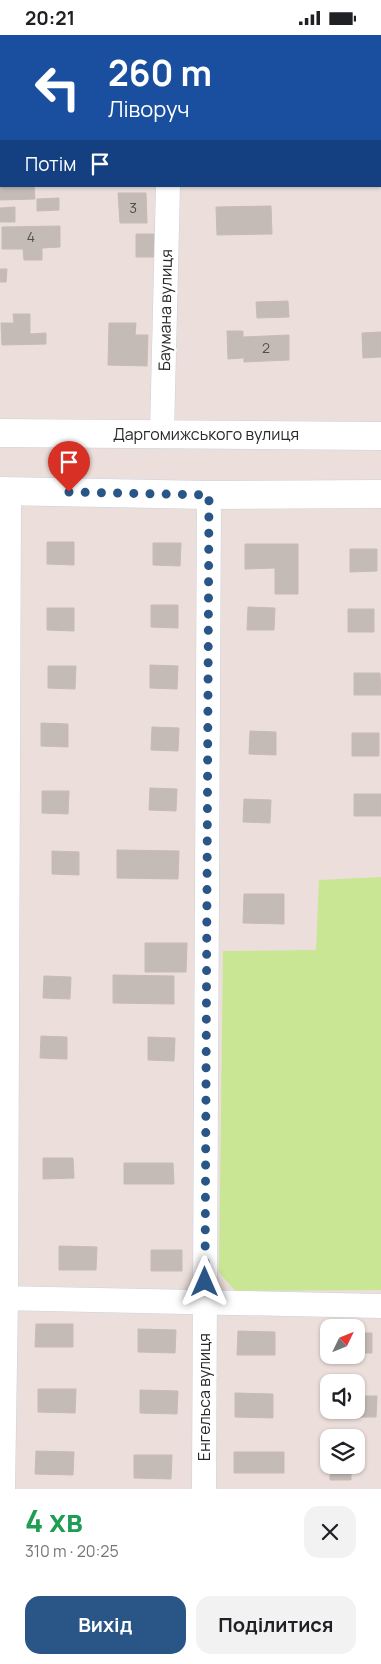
<!DOCTYPE html>
<html lang="uk">
<head>
<meta charset="utf-8">
<style>
  :root { --surface:#fff; --page:#f2f2f2; --text:#202124; --muted:#757577; --accent:#295687 }
  body { margin:0; font-family:Manrope,sans-serif; background:var(--page); color:var(--text); height:100vh; display:flex; flex-direction:column; font-size:19px; white-space:nowrap }
  * { box-sizing:border-box; margin:0 }
  p { font-size:16px; color:var(--muted) }
  .icon { flex:none; width:28px; height:28px; fill:none; stroke:currentColor; stroke-width:2; stroke-linecap:round; stroke-linejoin:round }
  .map { position:relative; height:1454px; overflow:hidden }
  .sheet { display:flex; flex-direction:column; background:var(--surface); flex:1 }
  .sheet>* { flex:none }
  .top-card { position:absolute; left:0px; top:0px; width:381px; height:152px; box-shadow:0 1px 4px #0004; background:#1a4fa0; color:#fff; overflow:hidden }
  .needle { width:32px; rotate:47deg }
  .controls { position:absolute; left:320px; top:1284px; display:grid; gap:10px }
  .controls a { display:grid; place-items:center; width:45px; height:45px; border-radius:10px; background:var(--surface); box-shadow:0 1px 4px #0004; font-size:25px }
  .pin { position:absolute; display:grid; place-items:center; width:42px; height:42px; color:#fff; margin:-51px -21px; border-radius:50% 50% 50% 0; rotate:-45deg; box-shadow:0 0 5px #0007 }
  .pin .icon { rotate:45deg }
  .me { position:absolute; width:55px; margin:-28px; rotate:0deg; stroke-linejoin:round; filter:drop-shadow(0 0 4px #0008) }
  .turn { display:flex; align-items:center; gap:18px; height:105px; padding:0 25px; font-size:22px }
  .turn .icon { width:65px; height:65px; stroke-width:2.5 }
  .turn b { display:block; font-size:35px; line-height:42px }
  .then { display:flex; align-items:center; height:48px; padding:0 25px; background:#0003; gap:10px; font-size:19px }
  .round { display:grid; place-items:center; flex:none; width:52px; height:52px; border-radius:15px; background:var(--page) }
  .overview { display:flex; align-items:center; justify-content:space-between; height:85px; padding:0 25px }
  h1 { font-size:30px; font-weight:700; line-height:38px; color:#1e9e55 }
  .primary-button { display:flex; gap:10px; margin-top:auto; padding:10px 25px }
  .primary-button a { flex:1; height:58px; border-radius:15px; background:var(--accent); color:#fff; font-size:20px; font-weight:700; line-height:58px; text-align:center }
  .primary-button a+a { background:var(--page); color:var(--text) }
  .status { display:flex; justify-content:space-between; align-items:center; height:35px; padding:0 25px; background:var(--surface); direction:ltr }
  .status svg { height:14px; fill:currentColor }
  .map>svg:first-child { display:block }
</style>
</head>
<body>
<div class="status"><b>20:21</b><svg viewBox="0 0 49 12"><path d="M0 12V9h3v3zM5 12V6h3v6zM10 12V3h3v9zM15 12V0h3v12zM26 1h20v11H26zM47 4h2v5h-2z"/></svg></div>
<div class="map">
<svg width="381" height="1454" viewBox="0 0 381 1454">
  <rect width="100%" height="100%" fill="#ecdfdb"/>
  <!-- green -->
  <path fill="#c8e694" d="M381 842V1255L235 1256 219 1237 223 916 316 915 319 845Z"/>
  <!-- building -->
  <path fill="#c4bbb6" stroke="#c8bbb4" d="M230 0H260V1H230Z
    M380 100H381L380 136Z
    M0 132H1V151H34L35 164 0 165Z
    M118 158H146L147 188H120Z
    M59 163V175L37 176V164Z
    M271 171 272 199 217 200 216 172Z
    M15 172V187H0V173Z
    M60 191V212L42 213V225H24L23 214H2V192Z
    M136 199H156V222H136Z
    M0 234H7L6 247H0Z
    M288 266 289 282 257 283 256 267Z
    M13 279H30V299L46 298V309L2 310 1 288H14Z
    M109 288H136L135 300H148L147 331 108 330Z
    M227 296H243V323L228 324Z
    M381 297V322L363 323 362 298Z
    M289 300V325L244 327 243 302Z
    M47 507H74V530L47 529Z
    M153 508H181L180 531 153 530Z
    M245 509H298V559H275V533L245 534Z
    M350 514H377V536L350 537Z
    M151 570H178V593L151 592Z
    M248 572 275 573 274 595H247Z
    M47 573H74V596L47 595Z
    M348 574H374V597H348Z
    M150 630 178 631 177 654 150 653Z
    M48 631H76L75 654 48 653Z
    M354 638H380L381 660H354Z
    M41 688 68 689V712L41 711Z
    M152 692 179 693 178 716 151 715Z
    M250 696 276 697V720L249 719Z
    M352 698H379V721H352Z
    M150 753 177 754 176 776 149 775Z
    M42 756H69L68 779 42 778Z
    M354 759H381V781H354Z
    M244 764 271 765 270 788 243 787Z
    M117 815 179 816 178 844 117 843Z
    M52 816 79 817V840L52 839Z
    M244 859H284V889L243 888Z
    M145 908H187L186 937H145Z
    M113 940 174 941V969L113 968Z
    M44 941 71 942 70 964 43 963Z
    M41 1001 67 1002V1024L40 1023Z
    M148 1002 175 1003 174 1026 148 1025Z
    M43 1123H73L74 1143 43 1144Z
    M124 1128H173L174 1149H124Z
    M59 1211 97 1212 96 1235H59Z
    M151 1215H182V1236H151Z
    M36 1289H73V1312H35Z
    M138 1294 176 1295 175 1318 138 1317Z
    M238 1296 275 1297V1320H237Z
    M322 1298H329V1319H322Z
    M356 1298H372V1318H356Z
    M38 1354H76L75 1378 38 1377Z
    M140 1355 178 1356 177 1379 140 1378Z
    M235 1358 273 1359V1383L235 1382Z
    M327 1361H329V1375H356V1361H377L376 1382H327Z
    M36 1416 74 1417 73 1440 35 1439Z
    M234 1417H284V1438H234Z
    M134 1420H172L171 1444 134 1443Z
    M330 1430H351V1445H330Z"/>
  <g fill="none" stroke-linecap="round" stroke-linejoin="round">
    <!-- minor casing -->
    <g stroke="#c9d2dc" stroke-width="25">
      <path id="minor" d="M172 1V0
        M162 398 168 151
        M0 1263 381 1271
        M3 1454 6 1263 9 456
        M204 1454 209 460"/>
    </g>
    <!-- tertiary casing -->
    <g stroke="#c9d2dc" stroke-width="29">
      <path id="tertiary" d="M0 398 381 401
        M0 456 209 460 381 459"/>
    </g>
    <!-- minor -->
    <use href="#minor" stroke="#fff" stroke-width="24"/>
    <!-- tertiary -->
    <use href="#tertiary" stroke="#fff" stroke-width="28"/>
  </g>
  <g fill="none" stroke-linecap="round" stroke-linejoin="round">
    <!-- route -->
    <path stroke="#295687" stroke-width="9" stroke-dasharray="0 16.2" d="M69 457 209 460 205 1247"/>
  </g>
  <g text-anchor="middle" stroke-width="5" stroke-linejoin="round" paint-order="stroke">
    <!-- number labels -->
    <g font-size="14" fill="#504e4c">
      <text x="133" y="178">3</text>
      <text x="31" y="207">4</text>
      <text x="266" y="318">2</text>
    </g>
    <!-- street labels -->
    <g font-size="16" fill="#292929" stroke="#fff">
      <text transform="translate(165 275) rotate(-89)" y="6">Баумана вулиця</text>
      <text x="206" y="405">Даргомижського вулиця</text>
      <text transform="translate(204 1362) rotate(-90)" y="6">Енгельса вулиця</text>
    </g>
  </g>
</svg>
<div class="controls">
<a><svg class="needle" viewBox="-14 -14 28 28"><path d="M0-13l5 13h-10z" fill="#e53935"/><path d="M0 13l5-13h-10z" fill="#757577"/></svg></a>
<a><svg class="icon" aria-label="sound" viewBox="0 0 24 24"><path d="M4 9h4l5-4v14l-5-4H4zM17 9q2 3 0 6"/></svg></a>
<a><svg class="icon" aria-label="layers" viewBox="0 0 24 24"><path d="M12 4l9 5-9 5-9-5zM3 14l9 5 9-5"/></svg></a>
</div>
<div class="pin" style="left:69px;top:457px;background:#d93025"><svg class="icon" aria-label="arrive" viewBox="0 0 24 24"><path d="M6 21V4h12l-3 4 3 4H6"/></svg></div>
<svg class="me" style="left:205px;top:1247px" viewBox="-20 -20 40 40"><path d="M0-17L14 15 0 8-14 15z" fill="#295687" stroke="#fff" stroke-width="4"/></svg>
<div class="top-card">
<div class="turn"><svg class="icon" aria-label="left" viewBox="0 0 24 24"><path d="M17 20v-9H6M10 6l-5 5 5 5"/></svg><div><b>260 m</b>Ліворуч</div></div>
<div class="then">Потім<svg class="icon" aria-label="arrive" viewBox="0 0 24 24"><path d="M6 21V4h12l-3 4 3 4H6"/></svg></div>
</div>
</div>
<section class="sheet">
<div class="overview"><div><h1>4 хв</h1><p>310 m · 20:25</p></div><a class="round"><svg class="icon" aria-label="close" viewBox="0 0 24 24"><path d="M6 6l12 12M18 6L6 18"/></svg></a></div>
<div class="primary-button"><a>Вихід</a><a>Поділитися</a></div>
</section>
</body>
</html>
